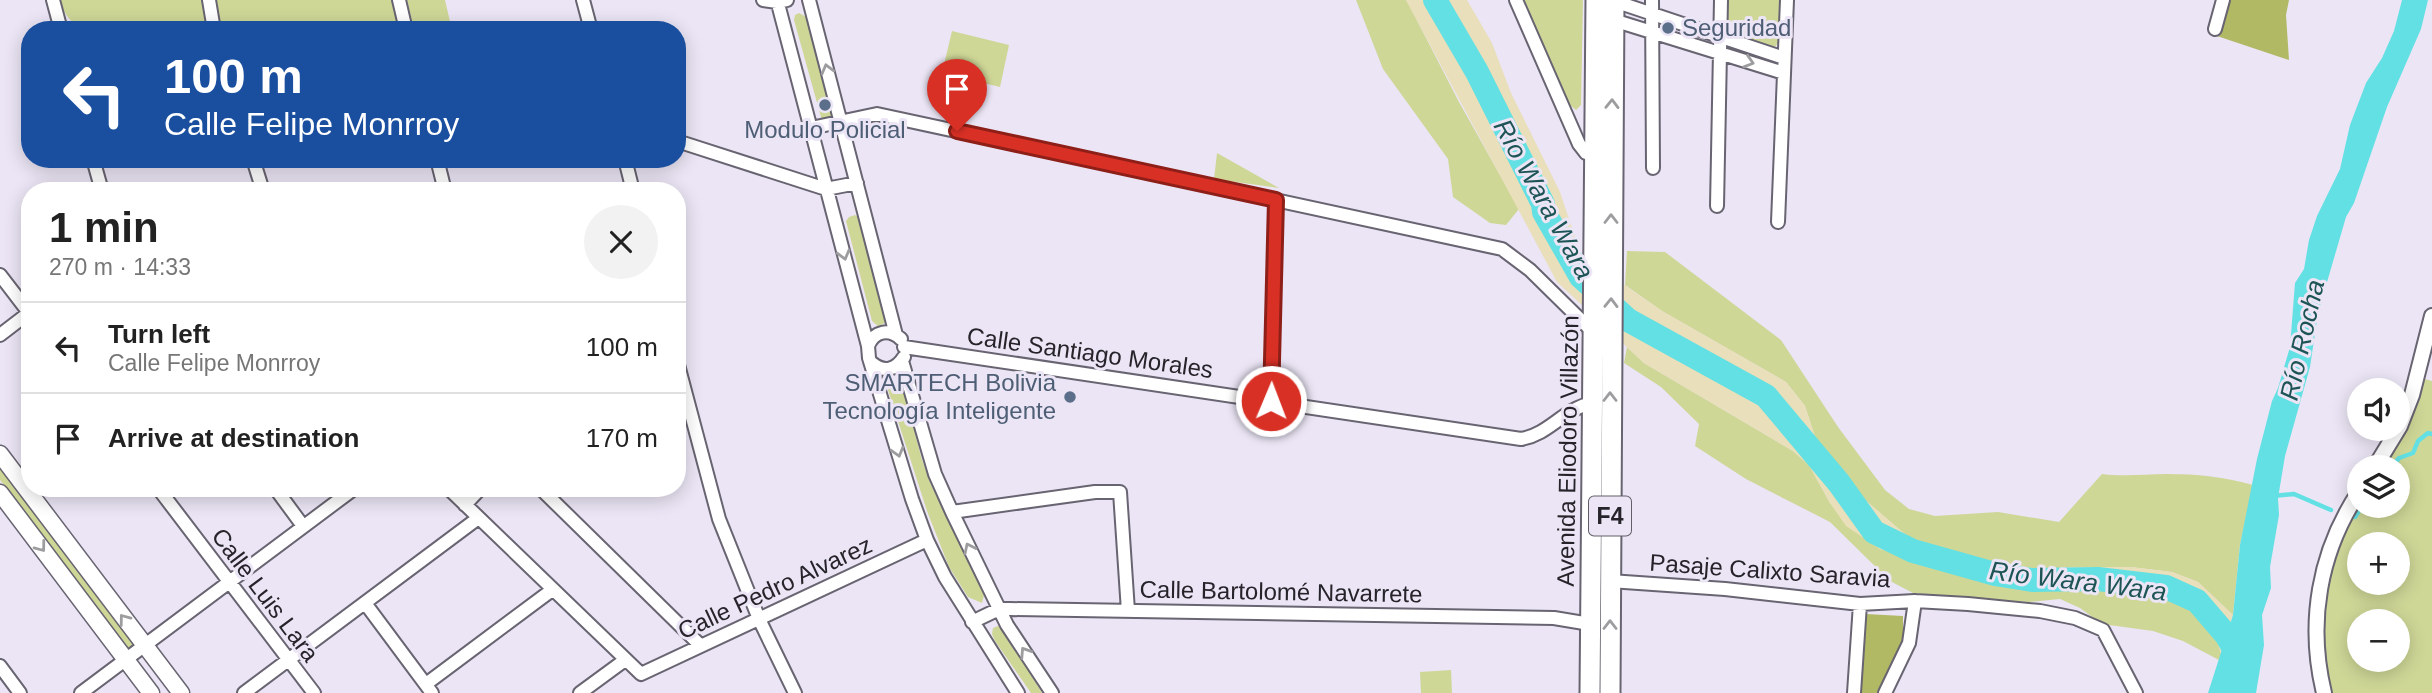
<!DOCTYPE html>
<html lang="en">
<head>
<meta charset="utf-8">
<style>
  :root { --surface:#fff; --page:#f2f2f2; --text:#222; --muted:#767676; --line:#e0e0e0 }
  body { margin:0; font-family:Arial,sans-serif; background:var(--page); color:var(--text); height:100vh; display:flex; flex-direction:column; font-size:26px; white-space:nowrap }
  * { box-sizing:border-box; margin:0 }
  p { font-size:23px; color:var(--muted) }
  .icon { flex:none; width:38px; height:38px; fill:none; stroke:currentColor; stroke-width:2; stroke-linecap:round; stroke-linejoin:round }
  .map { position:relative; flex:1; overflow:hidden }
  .drawer { position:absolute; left:21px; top:182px; width:665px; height:315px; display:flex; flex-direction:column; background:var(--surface); border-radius:28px; box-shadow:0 4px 18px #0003 }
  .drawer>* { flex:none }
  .banner { position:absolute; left:21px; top:21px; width:665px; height:147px; border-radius:28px; box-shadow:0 4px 18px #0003; background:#1a4fa0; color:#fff; overflow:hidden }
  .controls { position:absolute; left:2347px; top:378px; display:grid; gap:14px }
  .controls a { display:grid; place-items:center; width:63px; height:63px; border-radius:50%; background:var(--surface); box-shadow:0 4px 18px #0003; font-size:35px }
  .pin { position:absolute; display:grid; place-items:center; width:60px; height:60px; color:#fff; margin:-72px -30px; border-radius:50% 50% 50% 0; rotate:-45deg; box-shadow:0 0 7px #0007 }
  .pin .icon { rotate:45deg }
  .me { position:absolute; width:77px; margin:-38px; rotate:1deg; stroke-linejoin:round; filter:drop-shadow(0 0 5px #0008) }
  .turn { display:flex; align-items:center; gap:24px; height:147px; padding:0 28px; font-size:32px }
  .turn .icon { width:91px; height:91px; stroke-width:2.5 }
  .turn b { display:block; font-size:49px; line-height:60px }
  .round { display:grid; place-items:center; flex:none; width:74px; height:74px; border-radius:37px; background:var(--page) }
  .head { display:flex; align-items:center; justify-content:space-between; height:119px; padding:0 28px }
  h1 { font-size:42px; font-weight:700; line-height:52px }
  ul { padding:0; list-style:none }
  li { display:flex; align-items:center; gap:21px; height:91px; padding:0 28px; border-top:2px solid var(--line) }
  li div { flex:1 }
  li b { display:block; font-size:26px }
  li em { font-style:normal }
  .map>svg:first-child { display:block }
</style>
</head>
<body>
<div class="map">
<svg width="2432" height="693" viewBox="0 0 2432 693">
  <rect width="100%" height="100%" fill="#ebe5f5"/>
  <!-- green -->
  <path fill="#cfd797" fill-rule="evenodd" d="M59 0H204L208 30H87C71 25 65 15 59 0Z
    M215 0H393L399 30H219Z
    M407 0H445L452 30H414Z
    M1356 0H1406L1408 3 1459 102 1519 209 1506 225 1490 223 1453 197 1448 159 1383 69Z
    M1520 0H1583L1581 105 1576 110 1570 105Z
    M1725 0H1780L1779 42 1772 50 1727 34 1725 30Z
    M799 13 808 18 834 118 823 120 821 117 794 20 795 15Z
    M952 31 1009 45 1000 87 942 73Z
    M1217 153 1279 188 1214 179Z
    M855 215 860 218 886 320 885 323 878 326 872 321 846 221 849 217Z
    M1627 251 1665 252 1781 340 1838 427 1885 490 1909 509 1935 516 1998 512 2059 522 2102 474C2125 477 2145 474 2167 474 2197 474 2225 477 2253 485L2240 545 2233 615 2198 582 2172 572 2130 567H2073L2043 570 1941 554 1907 536 1857 493 1835 469 1816 440 1805 406 1786 382 1662 311 1625 285Z
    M1627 347 1644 363 1793 451 1809 465 1830 503 1880 549 1969 574 2034 585 2110 586 2164 592 2193 605 2214 628 2221 654 2219 660 2183 641 2153 631 2102 624 2080 608 2060 599 2028 602 1913 593 1890 581 1830 522 1746 479 1695 446 1699 424 1661 387 1624 363Z
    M2425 379 2432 381V693H2330C2327 679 2324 664 2322 650 2317 598 2336 549 2359 504V506H2398V467H2384L2411 417ZM2359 544H2398V583H2359ZM2359 621H2398V660H2359Z
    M897 382 902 384 922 460 931 485 981 584 984 595 982 603 968 597 949 567 927 511 888 390 891 384Z
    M0 465 135 645 128 650 0 480Z
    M998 626 1003 628 1042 693H1031L995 641 992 634 993 628Z
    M1451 670 1452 693H1421L1420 672Z"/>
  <!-- forest -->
  <path fill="#b1b964" d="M2227 0H2289L2286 15 2289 60 2217 36Z
    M1866 614 1903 616V642L1877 693H1860Z"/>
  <!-- sand -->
  <path fill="#e9dfba" d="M1406 0H1467L1492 43 1511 93 1560 192 1581 255 1662 311 1786 382 1805 406 1816 440 1835 469 1857 493 1907 536 1941 554 2043 570 2073 567H2131L2172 572 2198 582 2233 615 2221 654 2214 628 2193 605 2164 592 2109 586 2034 585 1969 574 1880 549 1846 526 1830 503 1809 465 1793 451 1644 363 1557 282Z"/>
  <!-- water -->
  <path fill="#63e0e3" d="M2402 0H2428L2421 29 2387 107 2354 203 2346 217 2318 313 2310 367 2285 456 2278 498 2279 515 2270 567 2271 588 2262 615 2264 645 2256 693H2208L2233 615 2240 545 2257 459 2272 401 2278 388 2290 347 2295 283 2304 269 2309 240 2317 216 2340 169 2350 125 2366 83 2382 58 2394 31Z"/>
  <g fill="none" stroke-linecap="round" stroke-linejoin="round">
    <!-- stream -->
    <path stroke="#63e0e3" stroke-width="4.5" d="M2392 467 2399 458 2413 453 2418 441 2428 433 2432 434
      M2273 496 2294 494 2331 510
      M2355 517 2362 506"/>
    <!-- river -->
    <path stroke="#63e0e3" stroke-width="24" d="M1435 0 1477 72 1543 204 1544 212 1581 277 1628 320 1766 396 1839 483 1874 532 1913 551 1995 574 2032 580 2098 579 2166 587 2197 601 2227 636 2236 652 2238 666"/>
    <!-- minor casing -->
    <g stroke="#696471" stroke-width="16">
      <path id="minor" d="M53 0 61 30
        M209 0 214 30
        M399 0 406 30
        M583 0 591 30
        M763 0 777 2 787 0
        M777 0 868 346 869 358 912 499 927 540 945 577 1018 693
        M809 0 896 335
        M1516 0 1579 144 1586 153 1594 156
        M1652 0 1653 168
        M1614 1 1784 58
        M1613 20 1784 73
        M2215 29 2223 0
        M811 128 877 114 1502 249 1530 270 1594 333
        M677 141 826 189 857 183
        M93 159 102 191
        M253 159 263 191
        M437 159 445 191
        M625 159 633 191
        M1717 206 1721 0
        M1778 222 1787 0
        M0 275 30 314
        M0 335 30 312
        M868 346C874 331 889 328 901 339
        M904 347 1521 439C1550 434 1563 409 1592 403
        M677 361 719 519 759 619 795 693
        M902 361 935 474 952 512 1007 625 1052 693
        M872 363C884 373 896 370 904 357
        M1271 401 1276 200
        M158 488 314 693
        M275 488 303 526
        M448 488 641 674 927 540
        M540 488 700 645
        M465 505 481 488
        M952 512 1095 492H1120L1128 611
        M1610 581 1725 589 1860 604 1915 601 1968 604 2040 611 2075 618 2103 630 2136 693
        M365 603 432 693
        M972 622 999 609H1010L1554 618 1590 624
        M0 666 20 693
        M426 684 552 590
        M81 693 355 488
        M244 693 477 519
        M580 693 625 660
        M1854 693 1860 604
        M1885 693 1909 643 1915 601"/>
    </g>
    <!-- tertiary casing -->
    <g stroke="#696471" stroke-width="18">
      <path id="tertiary" d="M2375 467 2400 426 2412 395 2432 316
        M2324 693C2307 623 2319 552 2359 492"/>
    </g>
    <!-- secondary casing -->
    <g stroke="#696471" stroke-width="19">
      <path id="secondary" d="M0 454 181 693
        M0 493 151 693"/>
    </g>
    <!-- trunk casing -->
    <g stroke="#696471" stroke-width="23">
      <path id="trunk" d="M1590 693 1596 0
        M1610 693 1614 0"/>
    </g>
    <!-- minor -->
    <use href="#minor" stroke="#fff" stroke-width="12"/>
    <!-- tertiary -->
    <use href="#tertiary" stroke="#fff" stroke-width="14"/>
    <!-- secondary -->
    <use href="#secondary" stroke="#fff" stroke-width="16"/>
    <!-- trunk -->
    <use href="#trunk" stroke="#fff" stroke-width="19"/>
  </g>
  <!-- one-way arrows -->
  <defs><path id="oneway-chevron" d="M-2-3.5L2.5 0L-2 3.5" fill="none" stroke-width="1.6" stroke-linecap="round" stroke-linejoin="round" transform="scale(1.75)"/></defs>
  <g stroke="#9d9c9f">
    <use href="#oneway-chevron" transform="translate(1749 62) rotate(17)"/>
    <use href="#oneway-chevron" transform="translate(827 69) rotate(-105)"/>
    <use href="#oneway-chevron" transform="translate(1612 104) rotate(-89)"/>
    <use href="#oneway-chevron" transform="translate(1611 219) rotate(-90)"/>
    <use href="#oneway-chevron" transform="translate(844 255) rotate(75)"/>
    <use href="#oneway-chevron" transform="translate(1611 303) rotate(-89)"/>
    <use href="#oneway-chevron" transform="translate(1610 397) rotate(-90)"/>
    <use href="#oneway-chevron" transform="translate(898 452) rotate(74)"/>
    <use href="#oneway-chevron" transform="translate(41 547) rotate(53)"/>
    <use href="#oneway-chevron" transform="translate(969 548) rotate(-116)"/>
    <use href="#oneway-chevron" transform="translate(124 619) rotate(-127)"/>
    <use href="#oneway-chevron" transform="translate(1610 625) rotate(-90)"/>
    <use href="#oneway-chevron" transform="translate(1025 652) rotate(-123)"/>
  </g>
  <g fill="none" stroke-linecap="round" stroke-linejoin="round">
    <!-- route casing -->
    <g stroke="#8d1f18" stroke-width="18">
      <path id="route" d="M957 131 1276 200 1271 401"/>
    </g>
    <!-- route -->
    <use href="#route" stroke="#d93025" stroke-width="12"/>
  </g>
  <!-- markers -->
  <g fill="#5c6f8a" stroke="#ebe5f5" stroke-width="2.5">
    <circle cx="1668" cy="28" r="7"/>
    <circle cx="825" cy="105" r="7"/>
    <circle cx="1070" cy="397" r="7"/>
  </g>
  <g text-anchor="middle" stroke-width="6" stroke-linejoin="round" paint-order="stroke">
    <!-- shield labels -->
    <rect fill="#ebe5f5" stroke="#615e67" stroke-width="2" x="1589" y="496.5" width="42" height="39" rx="5"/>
    <g font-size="23" font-weight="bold" fill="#26242a">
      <text x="1610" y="524">F4</text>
    </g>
    <!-- service labels -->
    <g font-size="24" fill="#4e5e75" stroke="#ebe5f5" text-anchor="start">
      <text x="1682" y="36">Seguridad</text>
      <text x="825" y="138" text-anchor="middle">Modulo Policial</text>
      <text x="1056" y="391" text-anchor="end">SMARTECH Bolivia<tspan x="1056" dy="28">Tecnología Inteligente</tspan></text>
    </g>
    <!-- street labels -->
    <g font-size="24" fill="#26242a" stroke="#ebe5f5">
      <text transform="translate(1090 353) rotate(8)" y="8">Calle Santiago Morales</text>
      <text transform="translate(1568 451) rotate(-89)" y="8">Avenida Eliodoro Villazón</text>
      <text transform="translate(1770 571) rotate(4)" y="8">Pasaje Calixto Saravia</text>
      <text transform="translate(775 588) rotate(-25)" y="8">Calle Pedro Alvarez</text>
      <text transform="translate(1281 592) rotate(1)" y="8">Calle Bartolomé Navarrete</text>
      <text transform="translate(265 595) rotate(53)" y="8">Calle Luis Lara</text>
    </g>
    <!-- water labels -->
    <g font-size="26" font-style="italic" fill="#1d5455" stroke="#ebe5f5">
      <text transform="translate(1544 199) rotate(61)" y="9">Río Wara Wara</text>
      <text transform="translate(2302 340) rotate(-77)" y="9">Río Rocha</text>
      <text transform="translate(2078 581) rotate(7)" y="9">Río Wara Wara</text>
    </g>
  </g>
</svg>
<div class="controls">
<a><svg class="icon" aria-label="sound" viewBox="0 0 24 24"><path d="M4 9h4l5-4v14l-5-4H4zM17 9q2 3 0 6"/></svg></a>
<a><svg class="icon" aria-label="layers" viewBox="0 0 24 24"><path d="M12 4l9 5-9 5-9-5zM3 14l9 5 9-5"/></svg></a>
<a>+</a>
<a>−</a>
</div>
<div class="pin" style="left:957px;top:131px;background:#d93025"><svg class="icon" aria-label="arrive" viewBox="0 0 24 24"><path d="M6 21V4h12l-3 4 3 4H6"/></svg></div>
<svg class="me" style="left:1271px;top:401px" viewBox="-20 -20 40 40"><circle r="17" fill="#d93025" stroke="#fff" stroke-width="3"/><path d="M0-11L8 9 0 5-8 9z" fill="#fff"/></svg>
<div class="banner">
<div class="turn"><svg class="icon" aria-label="left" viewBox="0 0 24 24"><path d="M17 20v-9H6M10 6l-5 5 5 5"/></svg><div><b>100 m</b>Calle Felipe Monrroy</div></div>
</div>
<section class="drawer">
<div class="head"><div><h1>1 min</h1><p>270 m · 14:33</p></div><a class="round"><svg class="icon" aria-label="close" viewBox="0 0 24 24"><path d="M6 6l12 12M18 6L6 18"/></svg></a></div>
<ul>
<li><svg class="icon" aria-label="left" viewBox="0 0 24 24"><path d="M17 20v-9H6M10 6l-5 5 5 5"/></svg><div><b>Turn left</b><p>Calle Felipe Monrroy</p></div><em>100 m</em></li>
<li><svg class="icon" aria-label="arrive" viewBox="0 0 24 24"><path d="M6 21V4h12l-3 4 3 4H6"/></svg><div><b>Arrive at destination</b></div><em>170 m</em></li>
</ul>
</section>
</div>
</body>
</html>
